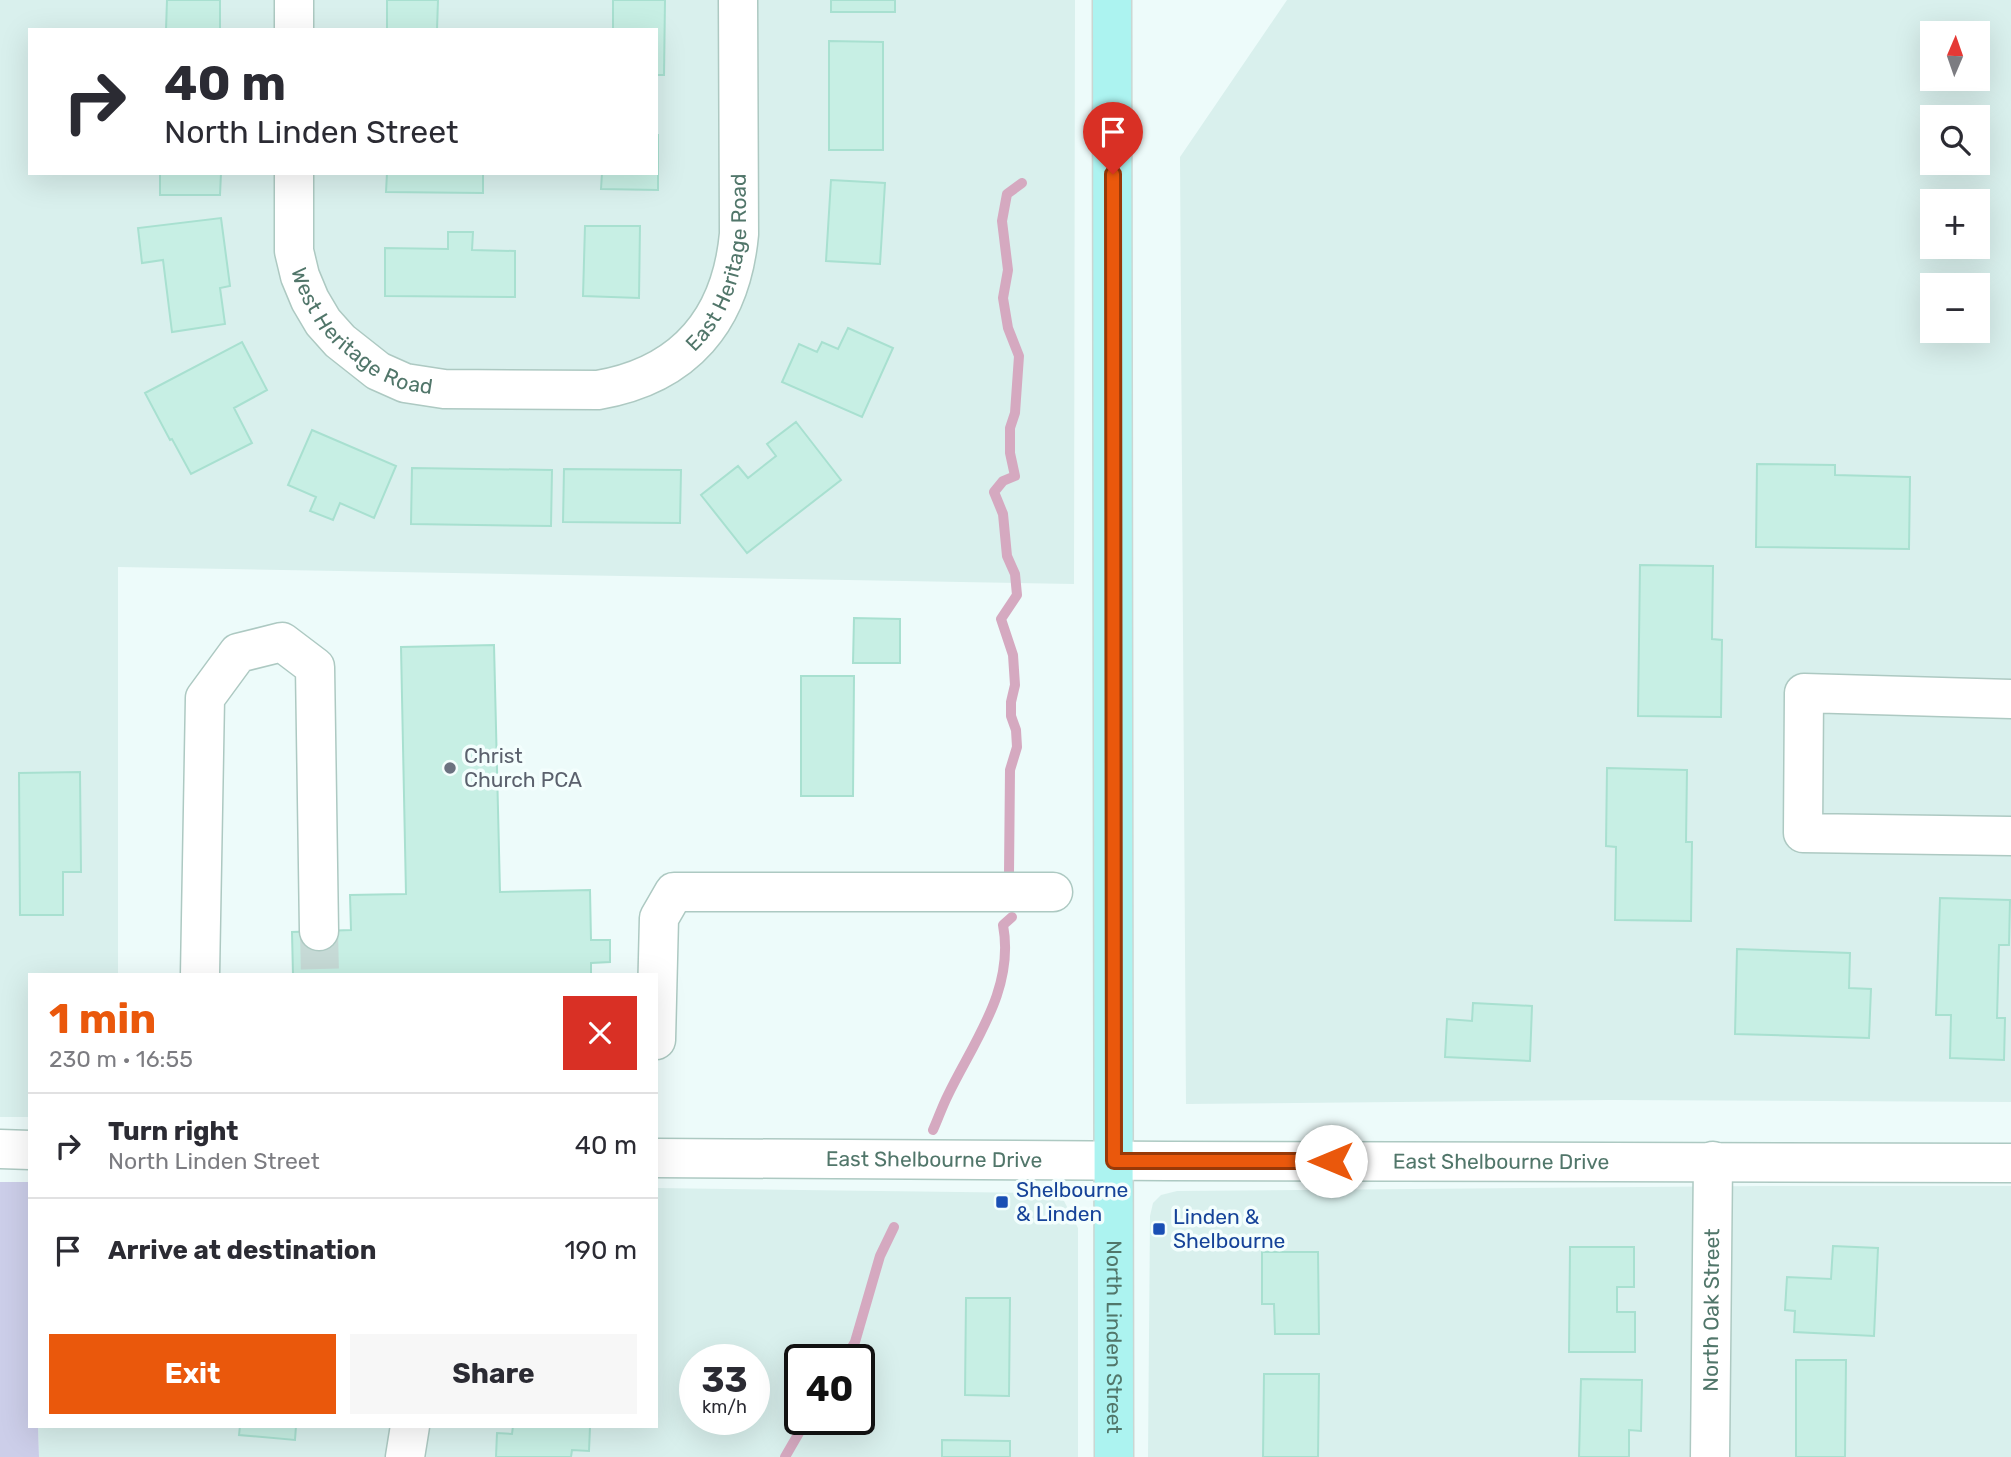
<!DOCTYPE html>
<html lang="en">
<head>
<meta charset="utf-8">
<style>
  :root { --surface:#fff; --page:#f7f7f7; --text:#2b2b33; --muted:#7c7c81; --line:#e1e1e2; --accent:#ea580c }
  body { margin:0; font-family:Rubik,sans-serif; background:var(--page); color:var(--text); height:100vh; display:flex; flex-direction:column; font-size:26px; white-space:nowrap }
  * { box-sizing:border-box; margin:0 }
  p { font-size:23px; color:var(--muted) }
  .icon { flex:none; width:38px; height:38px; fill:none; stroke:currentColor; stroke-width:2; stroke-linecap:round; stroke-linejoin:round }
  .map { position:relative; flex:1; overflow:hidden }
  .panel { position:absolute; left:28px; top:973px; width:630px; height:455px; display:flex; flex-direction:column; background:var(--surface); border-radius:0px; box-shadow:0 7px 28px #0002 }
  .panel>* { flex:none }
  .hud { position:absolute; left:28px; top:28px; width:630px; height:147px; border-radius:0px; box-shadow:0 7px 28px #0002; background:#fff; color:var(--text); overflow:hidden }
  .needle { width:46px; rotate:2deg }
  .controls { position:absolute; left:1920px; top:21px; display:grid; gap:14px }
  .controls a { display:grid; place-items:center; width:70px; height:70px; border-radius:0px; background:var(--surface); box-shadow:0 7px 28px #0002; font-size:35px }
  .speed { position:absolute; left:679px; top:1344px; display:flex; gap:14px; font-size:35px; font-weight:700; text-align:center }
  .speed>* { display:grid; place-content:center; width:91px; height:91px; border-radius:50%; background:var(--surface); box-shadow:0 7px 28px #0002; line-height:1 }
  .speed small { font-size:18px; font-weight:400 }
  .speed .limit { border:4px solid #111; border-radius:10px; background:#fff; color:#111 }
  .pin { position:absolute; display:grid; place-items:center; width:60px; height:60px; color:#fff; margin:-72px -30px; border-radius:50% 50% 50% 0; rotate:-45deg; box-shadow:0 0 7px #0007 }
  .pin .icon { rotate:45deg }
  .me { position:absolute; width:77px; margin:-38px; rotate:270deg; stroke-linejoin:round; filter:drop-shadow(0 0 5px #0008) }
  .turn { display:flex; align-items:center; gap:24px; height:147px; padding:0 21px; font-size:32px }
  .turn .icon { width:91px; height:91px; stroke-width:2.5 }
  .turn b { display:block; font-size:49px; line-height:60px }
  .round { display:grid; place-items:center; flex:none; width:74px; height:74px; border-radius:0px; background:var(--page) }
  .summary { display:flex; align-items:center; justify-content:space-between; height:119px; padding:0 21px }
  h1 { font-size:42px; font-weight:700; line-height:52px; color:var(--accent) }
  .cta { display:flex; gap:14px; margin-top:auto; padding:14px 21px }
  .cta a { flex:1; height:80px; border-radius:0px; background:var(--accent); color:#fff; font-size:28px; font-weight:700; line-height:80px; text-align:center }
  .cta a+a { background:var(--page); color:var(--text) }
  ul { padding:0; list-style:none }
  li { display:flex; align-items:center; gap:21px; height:105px; padding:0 21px; border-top:2px solid var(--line) }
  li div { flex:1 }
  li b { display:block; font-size:26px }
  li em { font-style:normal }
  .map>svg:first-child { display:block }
</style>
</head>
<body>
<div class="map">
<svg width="2011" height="1457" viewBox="0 0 2011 1457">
  <rect width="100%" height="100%" fill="#edfbfa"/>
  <!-- residential -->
  <path fill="#d9f0ed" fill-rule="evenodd" d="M0 0H1075L1074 584 118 567V975H30V1117H0ZM30 30H656V173H30Z
    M1287 0H2011V1102L1610 1100 1186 1104 1180 157ZM1932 33H1978V79H1932ZM1932 117H1978V163H1932ZM1932 201H1978V247H1932ZM1932 285H1978V331H1932Z
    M1762 1186H2011V1457H1148L1150 1216 1153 1203 1161 1195 1177 1191Z
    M656 1188 1041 1193 1064 1201 1078 1228V1457H39L38 1426H656ZM695 1360H754V1419H695ZM800 1360H859V1419H800Z"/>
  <!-- green -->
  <path fill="#cccee9" d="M0 1182H30V1426H38L39 1457H0Z"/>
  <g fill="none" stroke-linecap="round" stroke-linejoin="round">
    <!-- stream -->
    <path stroke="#d5a9c0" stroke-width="10" d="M1009 873 1010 770 1017 747 1016 730 1011 716V702L1015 685 1013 655 1001 619 1017 595 1015 574 1007 556 1003 514 994 492 1003 481 1015 476 1010 453V428L1015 413 1019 356 1008 328 1003 298 1008 270 1002 221 1007 194 1022 183
      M933 1130C938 1119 942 1107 948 1095 974 1041 1015 989 1003 925L1012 917
      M844 1360 855 1342 880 1256 894 1227
      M785 1457 807 1419"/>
  </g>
  <!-- building -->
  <path fill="#c7efe4" stroke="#a8e0d0" stroke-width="2" d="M167 0H220V30H166Z
    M387 0H438L437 30H387Z
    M613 0H665L664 75H656V30H613Z
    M831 0H895V12H831Z
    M829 41 883 42V150H829Z
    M656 135H658V190L601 189 602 173H656Z
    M160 173H221L220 195H160Z
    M387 173H483V193L386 192Z
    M831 180 885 183 880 264 826 261Z
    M221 218 230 286 220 288 225 324 172 332 163 260 142 263 138 228Z
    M585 226H640L639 298 583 296Z
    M448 232H473L472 250 515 251V297L385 296V248L448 249Z
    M848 328 893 348 862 417 782 382 799 344 817 352 822 342 838 349Z
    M242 342 267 390 234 408 252 443 191 474 172 439 170 440 145 393Z
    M796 422 841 480 747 553 701 495 738 466 748 478 776 456 767 444Z
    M312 430 396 466 374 518 340 503 333 520 310 511 316 497 288 485Z
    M1757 464 1835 465V475L1910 477 1909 549 1756 547Z
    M412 468 552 470 551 526 411 524Z
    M564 469 681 470 680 523 563 522Z
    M1640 565 1713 566 1712 639 1722 640 1721 717 1638 716Z
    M854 618 900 619V663H853Z
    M494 645 500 892 590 890 591 940H610V962L591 963V975H293L292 932 351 930 350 895 406 894 401 647Z
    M801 676H854L853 796H801Z
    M1607 768 1687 770 1686 842H1692L1691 921 1615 920 1616 847 1606 846Z
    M80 772 81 872H63V915H20L19 773Z
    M1940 898 2010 900 2009 945H1999L1997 1018H2005L2004 1060 1950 1058 1951 1015H1936Z
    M1737 949 1850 953 1849 988 1871 989 1869 1038 1735 1034Z
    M1473 1003 1532 1006 1530 1061 1445 1057 1447 1019 1472 1021Z
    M1833 1246 1878 1248 1874 1336 1794 1332 1795 1311 1785 1310 1787 1277 1831 1279Z
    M1570 1247H1634V1287H1617V1312H1635V1352H1569Z
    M1262 1252H1318L1319 1334H1275L1274 1304H1262Z
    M966 1298H1010L1009 1396 965 1395Z
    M1796 1360H1846L1845 1457H1796Z
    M1264 1374H1319L1318 1457H1263Z
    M1581 1379 1642 1380 1641 1431 1629 1430V1457H1579Z
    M240 1426H296L295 1440 239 1435Z
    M513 1426 590 1427 589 1451 572 1450 571 1457H496L497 1433 512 1434Z
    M942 1440 1010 1441V1457H942Z"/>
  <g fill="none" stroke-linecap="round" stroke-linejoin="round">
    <!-- minor-tunnel -->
    <path stroke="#c6dad6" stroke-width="38" stroke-dasharray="38 19" stroke-linecap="butt" d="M319 931 320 975"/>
    <!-- minor casing -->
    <g stroke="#adc9c2" stroke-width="41">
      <g id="minor">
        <path d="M294 30V0"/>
        <path id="s1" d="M294 173V251L300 276 310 300 323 322 340 341 378 371 405 383 444 389 598 390C685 375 731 320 739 234L738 0"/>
        <path d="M2011 699 1804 693 1803 833 2011 836"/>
        <path d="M200 975 205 698 238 653 282 642 315 667 319 931"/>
        <path d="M656 1040 659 918 674 892H1053"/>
        <path d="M0 1149 30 1150"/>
        <path id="s2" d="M656 1158 1167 1161 2011 1163"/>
        <path d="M405 1457 410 1426"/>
        <path id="s3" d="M1710 1457 1713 1161"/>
      </g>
    </g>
    <!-- major casing -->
    <g stroke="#cbd6d2" stroke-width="41">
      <g id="major">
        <path id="s4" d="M1112 0 1114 1457"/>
      </g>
    </g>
    <!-- minor -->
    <use href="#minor" stroke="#fff" stroke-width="38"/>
    <!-- major -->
    <use href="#major" stroke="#acf3f0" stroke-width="38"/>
  </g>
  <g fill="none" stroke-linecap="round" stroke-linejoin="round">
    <!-- route casing -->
    <g stroke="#983908" stroke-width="18">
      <path id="route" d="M1113 174 1114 1161H1331"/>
    </g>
    <!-- route -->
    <use href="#route" stroke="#ea580c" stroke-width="12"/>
  </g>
  <!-- markers -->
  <circle fill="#6b7280" stroke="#f3fefd" stroke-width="2.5" cx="450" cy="768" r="7"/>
  <g fill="#1a4fb4" stroke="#f3fefd" stroke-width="2.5">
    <rect x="995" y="1195" width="14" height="14" rx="3.5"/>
    <rect x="1152" y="1222" width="14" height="14" rx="3.5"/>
  </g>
  <g text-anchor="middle" stroke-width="7" stroke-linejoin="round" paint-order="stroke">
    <!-- street labels -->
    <g font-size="21" fill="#51766a" stroke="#f3fefd">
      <text dy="7" stroke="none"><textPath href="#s1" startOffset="648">East Heritage Road</textPath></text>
      <text dy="7" stroke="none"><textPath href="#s1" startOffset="191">West Heritage Road</textPath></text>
      <text dy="7" stroke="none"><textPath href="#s2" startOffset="278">East Shelbourne Drive</textPath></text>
      <text dy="7" stroke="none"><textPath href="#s2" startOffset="845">East Shelbourne Drive</textPath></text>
      <text dy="7" stroke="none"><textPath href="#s3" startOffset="147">North Oak Street</textPath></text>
      <text dy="7" stroke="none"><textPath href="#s4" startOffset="1337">North Linden Street</textPath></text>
    </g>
    <!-- worship labels -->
    <g font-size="21" fill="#5b616d" stroke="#f3fefd" text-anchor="start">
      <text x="464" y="763">Christ<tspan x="464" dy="24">Church PCA</tspan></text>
    </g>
    <!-- transit labels -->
    <g font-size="21" fill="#164399" stroke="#f3fefd" text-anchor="start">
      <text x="1016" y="1197">Shelbourne<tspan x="1016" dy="24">&amp; Linden</tspan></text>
      <text x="1173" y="1224">Linden &amp;<tspan x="1173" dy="24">Shelbourne</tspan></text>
    </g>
  </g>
</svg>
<div class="controls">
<a><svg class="needle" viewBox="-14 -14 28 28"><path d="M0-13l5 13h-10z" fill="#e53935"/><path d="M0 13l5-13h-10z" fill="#7c7c81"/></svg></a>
<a><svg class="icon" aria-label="search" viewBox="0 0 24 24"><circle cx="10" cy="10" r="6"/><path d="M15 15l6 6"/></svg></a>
<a>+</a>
<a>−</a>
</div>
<div class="speed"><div>33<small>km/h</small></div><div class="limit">40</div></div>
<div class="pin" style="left:1113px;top:174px;background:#d93025"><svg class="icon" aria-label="arrive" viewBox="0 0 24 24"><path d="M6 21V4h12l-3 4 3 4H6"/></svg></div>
<svg class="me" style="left:1331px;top:1161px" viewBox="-20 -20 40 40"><circle r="19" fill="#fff"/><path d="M0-13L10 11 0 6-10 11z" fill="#ea580c"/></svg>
<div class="hud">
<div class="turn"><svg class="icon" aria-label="right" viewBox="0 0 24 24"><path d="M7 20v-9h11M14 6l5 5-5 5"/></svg><div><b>40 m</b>North Linden Street</div></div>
</div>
<section class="panel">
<div class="summary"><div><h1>1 min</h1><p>230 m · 16:55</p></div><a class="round" style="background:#d93025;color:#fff"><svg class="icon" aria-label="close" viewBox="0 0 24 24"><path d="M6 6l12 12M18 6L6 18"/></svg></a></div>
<ul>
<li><svg class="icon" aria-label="right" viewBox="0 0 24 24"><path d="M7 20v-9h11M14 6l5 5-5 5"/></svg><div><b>Turn right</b><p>North Linden Street</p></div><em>40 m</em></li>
<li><svg class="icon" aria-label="arrive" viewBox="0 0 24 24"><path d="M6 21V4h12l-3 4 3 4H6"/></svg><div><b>Arrive at destination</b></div><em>190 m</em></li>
</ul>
<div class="cta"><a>Exit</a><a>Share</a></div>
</section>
</div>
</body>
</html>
